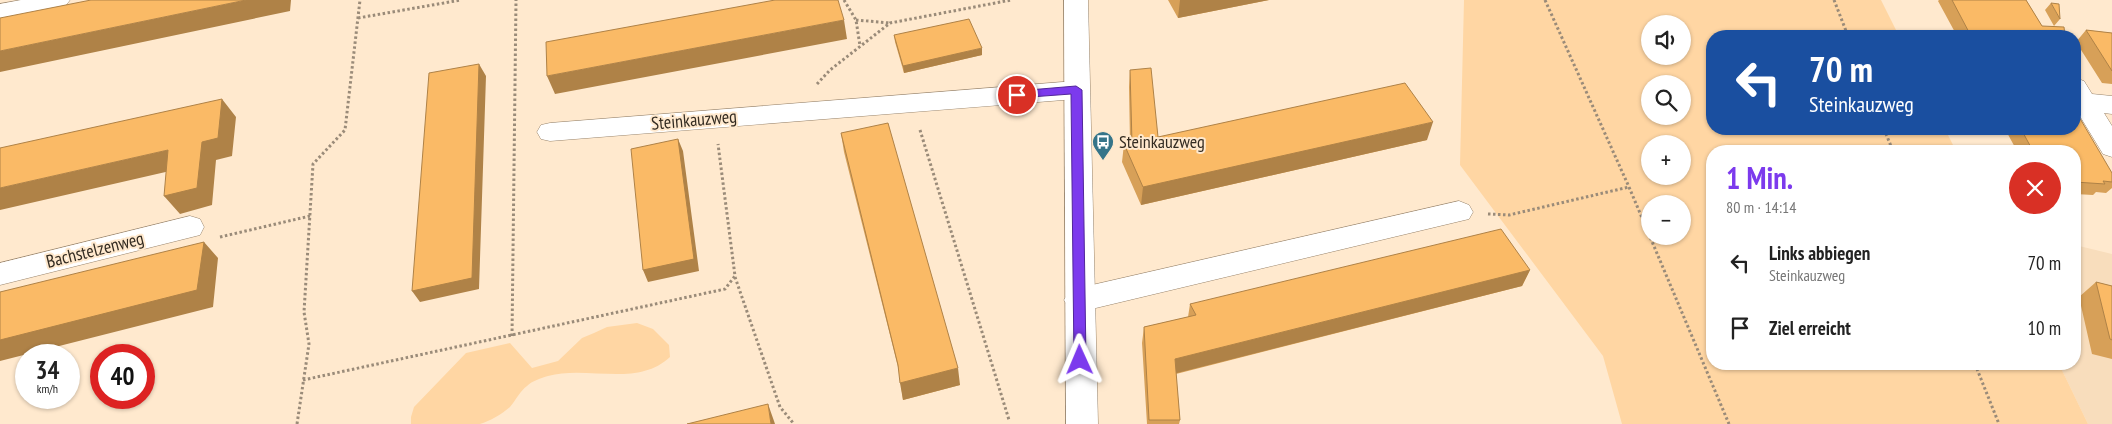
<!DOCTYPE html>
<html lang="de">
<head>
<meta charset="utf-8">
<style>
  :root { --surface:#fff; --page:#f2f2f2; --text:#222; --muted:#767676; --accent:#7c3aed }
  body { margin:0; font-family:"PT Sans Narrow",sans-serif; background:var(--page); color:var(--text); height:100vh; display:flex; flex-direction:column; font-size:19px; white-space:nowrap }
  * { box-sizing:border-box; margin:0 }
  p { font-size:16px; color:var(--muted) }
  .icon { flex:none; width:28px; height:28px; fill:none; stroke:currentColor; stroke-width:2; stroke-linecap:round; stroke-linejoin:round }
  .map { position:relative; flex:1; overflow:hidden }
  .sheet { position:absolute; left:1706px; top:145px; width:375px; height:225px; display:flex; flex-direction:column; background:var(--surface); border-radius:20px; box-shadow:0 1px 4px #0004 }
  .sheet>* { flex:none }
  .hud { position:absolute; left:1706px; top:30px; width:375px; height:105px; border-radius:20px; box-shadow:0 1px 4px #0004; background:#1a4fa0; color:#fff; overflow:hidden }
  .buttons { position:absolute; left:1641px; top:15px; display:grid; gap:10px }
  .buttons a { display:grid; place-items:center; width:50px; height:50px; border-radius:50%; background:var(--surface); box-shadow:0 1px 4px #0004; font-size:25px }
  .speed { position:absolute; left:15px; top:344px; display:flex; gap:10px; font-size:25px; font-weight:700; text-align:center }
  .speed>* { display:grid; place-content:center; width:65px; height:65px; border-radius:50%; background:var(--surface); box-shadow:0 1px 4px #0004; line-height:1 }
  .speed small { font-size:12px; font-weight:400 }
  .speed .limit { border:8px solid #d22; background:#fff; color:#111 }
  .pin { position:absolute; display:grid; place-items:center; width:42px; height:42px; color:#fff; margin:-21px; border:2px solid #fff; border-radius:50%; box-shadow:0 1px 5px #0007 }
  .me { position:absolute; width:55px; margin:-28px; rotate:359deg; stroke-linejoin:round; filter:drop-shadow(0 0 4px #0008) }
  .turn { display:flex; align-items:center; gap:18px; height:105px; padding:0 20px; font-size:22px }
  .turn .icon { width:65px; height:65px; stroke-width:2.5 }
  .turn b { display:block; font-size:35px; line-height:42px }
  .round { display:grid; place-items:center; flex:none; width:52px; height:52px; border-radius:26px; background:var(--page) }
  .overview { display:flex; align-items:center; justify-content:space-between; height:85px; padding:0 20px }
  h1 { font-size:30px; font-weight:600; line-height:38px; color:var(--accent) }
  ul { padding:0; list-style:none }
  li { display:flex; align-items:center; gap:15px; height:65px; padding:0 20px }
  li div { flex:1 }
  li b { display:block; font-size:19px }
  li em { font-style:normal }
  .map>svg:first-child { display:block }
</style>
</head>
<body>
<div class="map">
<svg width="2112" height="424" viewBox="0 0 2112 424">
  <rect width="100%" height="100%" fill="#ffe9ce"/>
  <!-- built -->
  <path fill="#f8ddbc" d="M2075 245 2112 254V424H2088L2059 364H2075Z"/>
  <!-- green -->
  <path fill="#ffd6a3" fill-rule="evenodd" d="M1464 0H1881L1899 36H1712V129H1945L1956 151H1712V364H2059L2088 424H1622L1603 356 1460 165ZM1650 24H1682V56H1650ZM1650 84H1682V116H1650ZM1650 144H1682V176H1650ZM1650 204H1682V236H1650Z
    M637 323 653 329 669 345 670 357C637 388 587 365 548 376 541 378 532 381 527 386 520 391 516 400 510 407 502 414 490 421 480 424H411V417L414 407 466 353 510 343 532 368 558 361 582 338 594 333 607 327Z"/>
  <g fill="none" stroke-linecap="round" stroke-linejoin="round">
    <!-- minor casing -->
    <g stroke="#97836b" stroke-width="1">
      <path id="minor" d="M21 0H70L66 5 0 20V4Z
        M2075 78 2084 81 2092 94 2112 96V114L2104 113 2112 126V157L2103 154 2075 108Z
        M1076 81 1085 84 1089 90 1085 96 1076 99 550 141 541 139 537 132 541 125 550 123Z
        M1459 201 1469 205 1473 212 1469 219 1079 312 1069 308 1064 300 1069 292 1079 288Z
        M190 216 200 219 204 227 200 235 0 285V263Z"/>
    </g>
    <!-- tertiary casing -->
    <g stroke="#97836b" stroke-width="1">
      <path id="tertiary" d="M1064 0H1088L1098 424H1066Z"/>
    </g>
    <!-- path -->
    <path stroke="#9a8b79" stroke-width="3" stroke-dasharray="2.5 2.5" stroke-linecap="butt" d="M844 0 856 20 860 46
      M1545 0 1629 187 1729 424
      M1834 0 1848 36
      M358 18 461 0
      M856 20 890 23
      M817 84 830 70 890 23 1011 0
      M1884 129 1893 151
      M920 130 1009 420
      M1488 214 1509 215 1629 187
      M220 237 310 216
      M735 277 780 407 794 424
      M512 336 516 0
      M1975 364 1999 424
      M303 380 725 289 735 276 718 144
      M297 424 309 344 304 312 313 164 345 130 360 0"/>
    <!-- minor -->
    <use href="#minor" fill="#fff" fill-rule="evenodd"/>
    <!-- tertiary -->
    <use href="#tertiary" fill="#fff" fill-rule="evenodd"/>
  </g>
  <!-- wall -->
  <path fill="#d7a058" d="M1168 0H1269L1178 18Z
    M1939 0H2026L2042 26 2065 36H1957L1938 1Z
    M2051 3 2060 19 2054 26 2045 10Z
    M2086 30 2112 33V84L2102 83 2076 42Z
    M894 35 982 55 904 73 895 42Z
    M1130 70 1158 137 1427 140 1141 205 1122 162 1124 144 1130 143 1129 87Z
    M2005 129H2075L2112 173V188L2106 193 2096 192 2093 195 2075 194V151H2017Z
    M841 133 960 385 903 400 899 371 844 152Z
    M1530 270 1522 286 1176 374 1180 420 1179 424H1147L1142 343 1144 327 1188 317 1190 304Z
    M2096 282 2112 286V359L2092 354 2079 297Z"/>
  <!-- shaded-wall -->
  <path fill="#af8247" d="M246 0H291L290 11 0 72V51Z
    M1180 0H1269L1178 18Z
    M844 20 847 39 555 94 547 76Z
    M982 48V55L904 73 903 66Z
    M479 64 486 76 479 289 420 302 412 291Z
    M222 99 236 117 232 156 216 160 212 205 180 214 164 196 202 142Z
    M1433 122 1427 140 1141 205 1143 187Z
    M678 139 683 151 699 271 648 282 643 270Z
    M168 150 183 168 0 210V188Z
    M204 242 218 258 213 307 0 361V340Z
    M1530 270 1522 286 1173 374 1175 359Z
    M958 368 960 385 903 400 900 383Z
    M768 404 774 421 775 424H771Z"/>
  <!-- building -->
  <path fill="#faba66" stroke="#af8247" d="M91 0H246L0 51V18Z
    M775 0H838L844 20 547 76 546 42Z
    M1952 0H2026L2042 26 2064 27 2065 36H1971Z
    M2051 3 2059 4 2060 19Z
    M969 19 982 48 903 66 894 35Z
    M2086 30 2112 33V71Z
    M479 64 472 278 412 291 429 73Z
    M1151 68 1158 137 1405 83 1433 122 1143 187 1124 144 1132 143 1130 70Z
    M222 99 218 138 202 142 197 188 164 196 168 150 0 188V148Z
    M2075 110 2112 173V182L2103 181 2105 184 2075 182V151H2033L2021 129H2075Z
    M888 123 958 368 900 383 898 365 841 133Z
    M678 139 694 259 643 270 631 149Z
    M1501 229 1530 270 1175 359 1180 420H1149L1144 327 1196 315 1190 304Z
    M204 242 197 290 0 340V292Z
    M2096 282 2112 286V340L2110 339Z
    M768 404 771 424H687Z"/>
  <!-- route -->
  <path fill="#7c3aed" stroke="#51269a" d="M1076 86 1082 90 1086 360 1085 364 1080 366 1076 364 1074 360 1071 94 1017 98 1012 95 1017 91Z"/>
  <!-- icons -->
  <defs>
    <g id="bus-pin" transform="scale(1.125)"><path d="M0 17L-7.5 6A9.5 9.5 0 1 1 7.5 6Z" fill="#357489" stroke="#ffe9ce"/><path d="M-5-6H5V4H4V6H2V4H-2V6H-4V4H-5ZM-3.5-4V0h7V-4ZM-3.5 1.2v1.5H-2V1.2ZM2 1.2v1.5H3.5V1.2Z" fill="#fff"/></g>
  </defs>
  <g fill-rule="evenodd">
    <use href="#bus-pin" x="1103" y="142"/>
  </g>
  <g text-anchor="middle" stroke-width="4" stroke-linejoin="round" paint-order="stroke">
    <!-- street labels -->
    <g font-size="18" fill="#332b21" stroke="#ffe9ce">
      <text transform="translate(694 120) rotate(-5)" y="6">Steinkauzweg</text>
      <text transform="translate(95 250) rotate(-14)" y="6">Bachstelzenweg</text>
    </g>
    <!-- poi labels -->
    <g font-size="18" fill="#332b21" stroke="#ffe9ce" text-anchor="start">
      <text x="1119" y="148">Steinkauzweg</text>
    </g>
  </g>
</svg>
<div class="buttons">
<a><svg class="icon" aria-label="sound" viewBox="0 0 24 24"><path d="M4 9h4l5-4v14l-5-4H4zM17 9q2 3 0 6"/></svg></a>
<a><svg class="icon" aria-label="search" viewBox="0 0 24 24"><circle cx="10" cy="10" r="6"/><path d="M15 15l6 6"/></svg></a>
<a>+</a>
<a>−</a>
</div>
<div class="speed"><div>34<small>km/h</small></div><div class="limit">40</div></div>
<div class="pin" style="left:1017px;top:95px;background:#d93025"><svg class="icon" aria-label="arrive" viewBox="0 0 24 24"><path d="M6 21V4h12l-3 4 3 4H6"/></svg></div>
<svg class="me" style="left:1080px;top:360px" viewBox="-20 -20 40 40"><path d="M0-17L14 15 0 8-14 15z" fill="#7c3aed" stroke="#fff" stroke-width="4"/></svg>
<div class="hud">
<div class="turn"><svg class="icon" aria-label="left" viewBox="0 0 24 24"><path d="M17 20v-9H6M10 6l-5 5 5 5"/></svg><div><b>70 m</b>Steinkauzweg</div></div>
</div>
<section class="sheet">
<div class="overview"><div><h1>1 Min.</h1><p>80 m · 14:14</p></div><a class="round" style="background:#d93025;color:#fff"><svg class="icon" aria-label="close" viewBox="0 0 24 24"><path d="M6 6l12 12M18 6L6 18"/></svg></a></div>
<ul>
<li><svg class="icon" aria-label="left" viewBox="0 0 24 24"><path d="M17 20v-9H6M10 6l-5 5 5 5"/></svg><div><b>Links abbiegen</b><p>Steinkauzweg</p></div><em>70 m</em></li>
<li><svg class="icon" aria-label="arrive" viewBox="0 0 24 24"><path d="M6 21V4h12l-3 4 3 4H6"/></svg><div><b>Ziel erreicht</b></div><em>10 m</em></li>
</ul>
</section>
</div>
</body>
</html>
